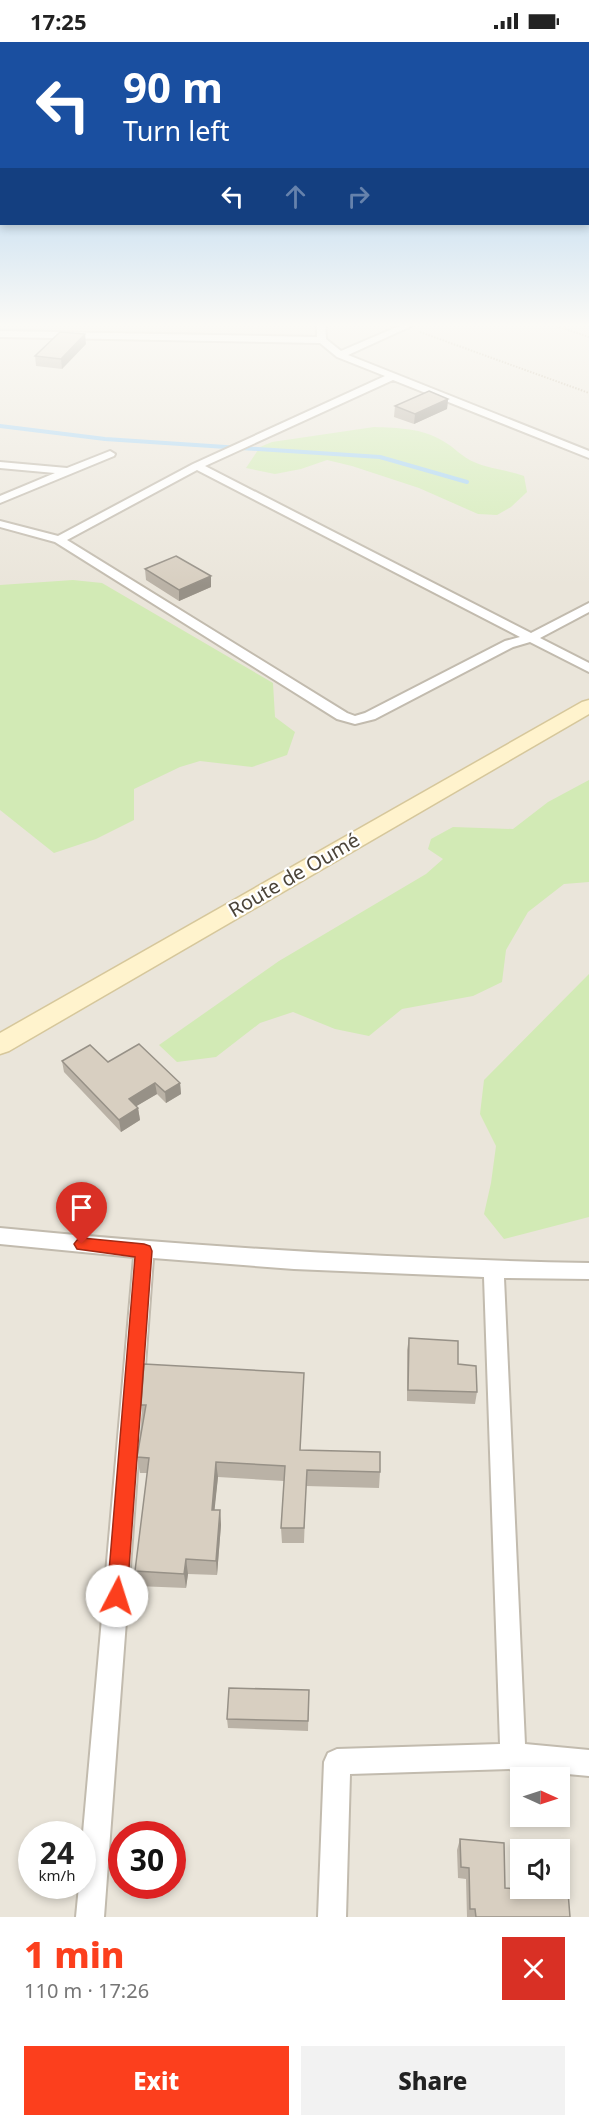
<!DOCTYPE html>
<html lang="en">
<head>
<meta charset="utf-8">
<style>
  :root { --surface:#fff; --page:#f2f2f2; --text:#222; --muted:#767676; --accent:#fc3f1d }
  body { margin:0; font-family:"Noto Sans",sans-serif; background:var(--page); color:var(--text); height:100vh; display:flex; flex-direction:column; font-size:22px; white-space:nowrap }
  * { box-sizing:border-box; margin:0 }
  p { font-size:20px; color:var(--muted) }
  .icon { flex:none; width:33px; height:33px; fill:none; stroke:currentColor; stroke-width:2; stroke-linecap:round; stroke-linejoin:round }
  .map { position:relative; height:1875px; overflow:hidden }
  .details { display:flex; flex-direction:column; background:var(--surface); flex:1 }
  .details>* { flex:none }
  .hud { position:absolute; left:0px; top:0px; width:590px; height:183px; box-shadow:0 3px 9px #0003; background:#1a4fa0; color:#fff; overflow:hidden }
  .needle { width:39px; rotate:93deg }
  .buttons { position:absolute; left:510px; top:1725px; display:grid; gap:12px }
  .buttons a { display:grid; place-items:center; width:60px; height:60px; border-radius:0px; background:var(--surface); box-shadow:0 3px 9px #0003; font-size:30px }
  .speed { position:absolute; left:18px; top:1779px; display:flex; gap:12px; font-size:30px; font-weight:700; text-align:center }
  .speed>* { display:grid; place-content:center; width:78px; height:78px; border-radius:50%; background:var(--surface); box-shadow:0 3px 9px #0003; line-height:1 }
  .speed small { font-size:15px; font-weight:400 }
  .speed .limit { border:9px solid #d22; background:#fff; color:#111 }
  .pin { position:absolute; display:grid; place-items:center; width:51px; height:51px; color:#fff; margin:-62px -26px; border-radius:50% 50% 50% 0; rotate:-45deg; box-shadow:0 0 6px #0007 }
  .pin .icon { rotate:45deg }
  .me { position:absolute; width:66px; margin:-33px; rotate:5deg; stroke-linejoin:round; filter:drop-shadow(0 0 4px #0008) }
  .turn { display:flex; align-items:center; gap:21px; height:126px; padding:0 24px; font-size:27px }
  .turn .icon { width:78px; height:78px; stroke-width:2.5 }
  .turn b { display:block; font-size:42px; line-height:51px }
  .lanes { display:flex; align-items:center; height:57px; padding:0 24px; background:#0003; justify-content:center; gap:30px; direction:ltr }
  .lanes .off { opacity:.35 }
  .round { display:grid; place-items:center; flex:none; width:63px; height:63px; border-radius:0px; background:var(--page) }
  .headline { display:flex; align-items:center; justify-content:space-between; height:102px; padding:0 24px }
  h1 { font-size:36px; font-weight:800; line-height:45px; color:var(--accent) }
  .button { display:flex; gap:12px; margin-top:auto; padding:12px 24px }
  .button a { flex:1; height:69px; border-radius:0px; background:var(--accent); color:#fff; font-size:24px; font-weight:800; line-height:69px; text-align:center }
  .button a+a { background:var(--page); color:var(--text) }
  .status { display:flex; justify-content:space-between; align-items:center; height:42px; padding:0 30px; background:var(--surface); direction:ltr }
  .status svg { height:16px; fill:currentColor }
  .map>svg:first-child { display:block }
</style>
</head>
<body>
<div class="status"><b>17:25</b><svg viewBox="0 0 49 12"><path d="M0 12V9h3v3zM5 12V6h3v6zM10 12V3h3v9zM15 12V0h3v12zM26 1h20v11H26zM47 4h2v5h-2z"/></svg></div>
<div class="map">
<svg width="589" height="1875" viewBox="0 0 589 1875">
  <rect width="100%" height="100%" fill="#f6f3ec"/>
  <!-- residential -->
  <path fill="#eae5da" fill-rule="evenodd" d="M0 281H589V1875H0ZM520 1736H560V1774H520ZM32 1792H82V1844H32ZM122 1792H172V1844H122ZM520 1808H560V1846H520Z"/>
  <!-- green -->
  <path fill="#d2eab5" d="M374 385C398 386 422 386 443 399 454 405 462 415 474 420 489 427 508 428 524 434L527 450 511 465 497 473 478 472 419 446 352 424 327 418 301 427 275 432 246 426 260 405 272 400Z
    M73 538 102 541 273 641 275 675 295 690 287 713 252 725 200 719 180 725 134 747V778L96 797 54 811 0 768V543Z
    M589 738V840L564 842 528 870 506 908 502 940 473 954 402 967 369 994 335 987 293 970 260 981 216 1015 177 1020 159 1003 279 919 426 832 443 817 428 807 431 797 453 785 513 787 548 760Z
    M589 932V1175L504 1197 484 1172 491 1141 496 1104 480 1072 484 1038Z"/>
  <g fill="none" stroke-linecap="round" stroke-linejoin="round">
    <!-- stream -->
    <path stroke="#a9d4f2" stroke-width="4" d="M0 384 105 397 380 415 467 440"/>
    <!-- minor casing -->
    <g stroke="#c2bbae" stroke-width="4">
      <path id="minor" d="M317 281H325L326 297 341 309 406 281H418L348 313 589 409V416L393 338 205 424 531 591 589 561V570L540 596 589 621V630L530 600 513 605 375 677 355 682 337 677 55 500 0 485V479L58 494 193 422 385 334 337 315 320 301 0 295V289L317 295ZM197 428 520 595 505 599 365 671 355 674 347 671 67 498Z
        M110 409 115 412 114 414 0 461V454L55 431 0 426V420L67 426Z
        M0 1186C196 1205 392 1217 589 1221V1237L504 1236 525 1702 589 1708V1734L513 1727 350 1732 346 1875H318L324 1720 328 1711 337 1707 500 1702 484 1235 294 1227 153 1216 104 1875H76L79 1844H82V1802L134 1215 0 1202Z"/>
    </g>
    <!-- secondary casing -->
    <g stroke="#d6c79b" stroke-width="3">
      <path id="secondary" d="M589 658V672L9 1009 0 1012V991L582 660Z"/>
    </g>
    <!-- path -->
    <path stroke="#c4b79f" stroke-width="2" stroke-dasharray="1.5 1.5" stroke-linecap="butt" d="M548 281 589 295
      M420 290 589 351"/>
    <!-- minor -->
    <use href="#minor" fill="#fff" fill-rule="evenodd"/>
    <!-- secondary -->
    <use href="#secondary" fill="#fff3cd" fill-rule="evenodd"/>
  </g>
  <!-- wall -->
  <path fill="#bab2a6" d="M86 302 62 327 36 324 35 314Z
    M448 357 447 367 414 382 394 375 395 364Z
    M145 527 211 534V545L179 559 146 538Z
    M62 1019 108 1020 180 1041 181 1052 166 1061 157 1052 136 1064 138 1066 140 1078 121 1090 64 1030Z
    M409 1296 458 1322 477 1350 475 1362 407 1359V1308Z
    M304 1331 300 1408 380 1430 379 1446 306 1444 304 1501H282L281 1486 284 1439 218 1435 214 1468H220L221 1483 217 1533 188 1532 186 1546 137 1544 135 1529 147 1431H140L137 1415 143 1379 141 1363Z
    M309 1648 308 1689 228 1686 227 1677Z
    M460 1797 505 1846 570 1875H467L466 1837 458 1836 457 1808Z"/>
  <!-- shaded-wall -->
  <path fill="#979187" d="M85 292 86 302 62 327 61 317Z
    M448 357 447 367 414 382 415 372Z
    M211 534V545L179 559V548Z
    M155 1041 157 1052 130 1068 129 1057Z
    M180 1041 181 1052 166 1061 165 1050Z
    M138 1066 140 1078 121 1090 119 1078Z
    M216 1420 218 1435 213 1483 212 1468Z
    M220 1468 221 1483 217 1533 216 1519Z
    M186 1517 188 1532 186 1546 184 1532Z"/>
  <!-- building -->
  <path fill="#d8cfc1" stroke="#979187" stroke-width="1.5" d="M60 290 85 292 61 317 35 314Z
    M429 349 448 357 415 372 395 364Z
    M176 514 211 534 179 548 145 527Z
    M139 1002 180 1041 165 1050 155 1041 129 1057 138 1066 119 1078 62 1019 90 1003 108 1020Z
    M409 1296 458 1299V1322L476 1324 477 1350 408 1348Z
    M144 1322 304 1331 300 1408 380 1410V1430L307 1428 304 1486H281L285 1424 216 1420 212 1468H220L216 1519 186 1517 184 1532 135 1529 149 1416 137 1415 146 1363H141Z
    M229 1646 309 1648 308 1679 227 1677Z
    M460 1797 504 1801 505 1846 568 1850 570 1875H476L475 1867H470L469 1826 461 1825Z"/>
  <!-- sky -->
  <linearGradient id="sky" x2="0" y2="1"><stop stop-color="#8fc1ec"/><stop offset="0.52" stop-color="#fbfaf6"/><stop offset="1" stop-color="#fbfaf6" stop-opacity="0"/></linearGradient>
  <rect width="589" height="544" fill="url(#sky)"/>
  <!-- route -->
  <path fill="#fc3f1d" stroke="#a42913" stroke-width="1.5" d="M82 1196 144 1202 150 1204 152 1209 127 1554 124 1561 117 1564 110 1561 107 1554 135 1215 77 1207 74 1202 77 1198Z"/>
  <g text-anchor="middle" stroke-width="4.5" stroke-linejoin="round" paint-order="stroke">
    <!-- street labels -->
    <g font-size="20" fill="#4b4439" stroke="#fff">
      <text transform="translate(294 833) rotate(-30)" y="7">Route de Oumé</text>
    </g>
  </g>
</svg>
<div class="buttons">
<a><svg class="needle" viewBox="-14 -14 28 28"><path d="M0-13l5 13h-10z" fill="#e53935"/><path d="M0 13l5-13h-10z" fill="#767676"/></svg></a>
<a><svg class="icon" aria-label="sound" viewBox="0 0 24 24"><path d="M4 9h4l5-4v14l-5-4H4zM17 9q2 3 0 6"/></svg></a>
</div>
<div class="speed"><div>24<small>km/h</small></div><div class="limit">30</div></div>
<div class="pin" style="left:82px;top:1202px;background:#d93025"><svg class="icon" aria-label="arrive" viewBox="0 0 24 24"><path d="M6 21V4h12l-3 4 3 4H6"/></svg></div>
<svg class="me" style="left:117px;top:1554px" viewBox="-20 -20 40 40"><circle r="19" fill="#fff"/><path d="M0-13L10 11 0 6-10 11z" fill="#fc3f1d"/></svg>
<div class="hud">
<div class="turn"><svg class="icon" aria-label="left" viewBox="0 0 24 24"><path d="M17 20v-9H6M10 6l-5 5 5 5"/></svg><div><b>90 m</b>Turn left</div></div>
<div class="lanes"><svg class="icon" aria-label="left" viewBox="0 0 24 24"><path d="M17 20v-9H6M10 6l-5 5 5 5"/></svg><svg class="icon off" aria-label="ahead" viewBox="0 0 24 24"><path d="M12 20V5M6 11l6-6 6 6"/></svg><svg class="icon off" aria-label="right" viewBox="0 0 24 24"><path d="M7 20v-9h11M14 6l5 5-5 5"/></svg></div>
</div>
</div>
<section class="details">
<div class="headline"><div><h1>1 min</h1><p>110 m · 17:26</p></div><a class="round" style="background:#d93025;color:#fff"><svg class="icon" aria-label="close" viewBox="0 0 24 24"><path d="M6 6l12 12M18 6L6 18"/></svg></a></div>
<div class="button"><a>Exit</a><a>Share</a></div>
</section>
</body>
</html>
